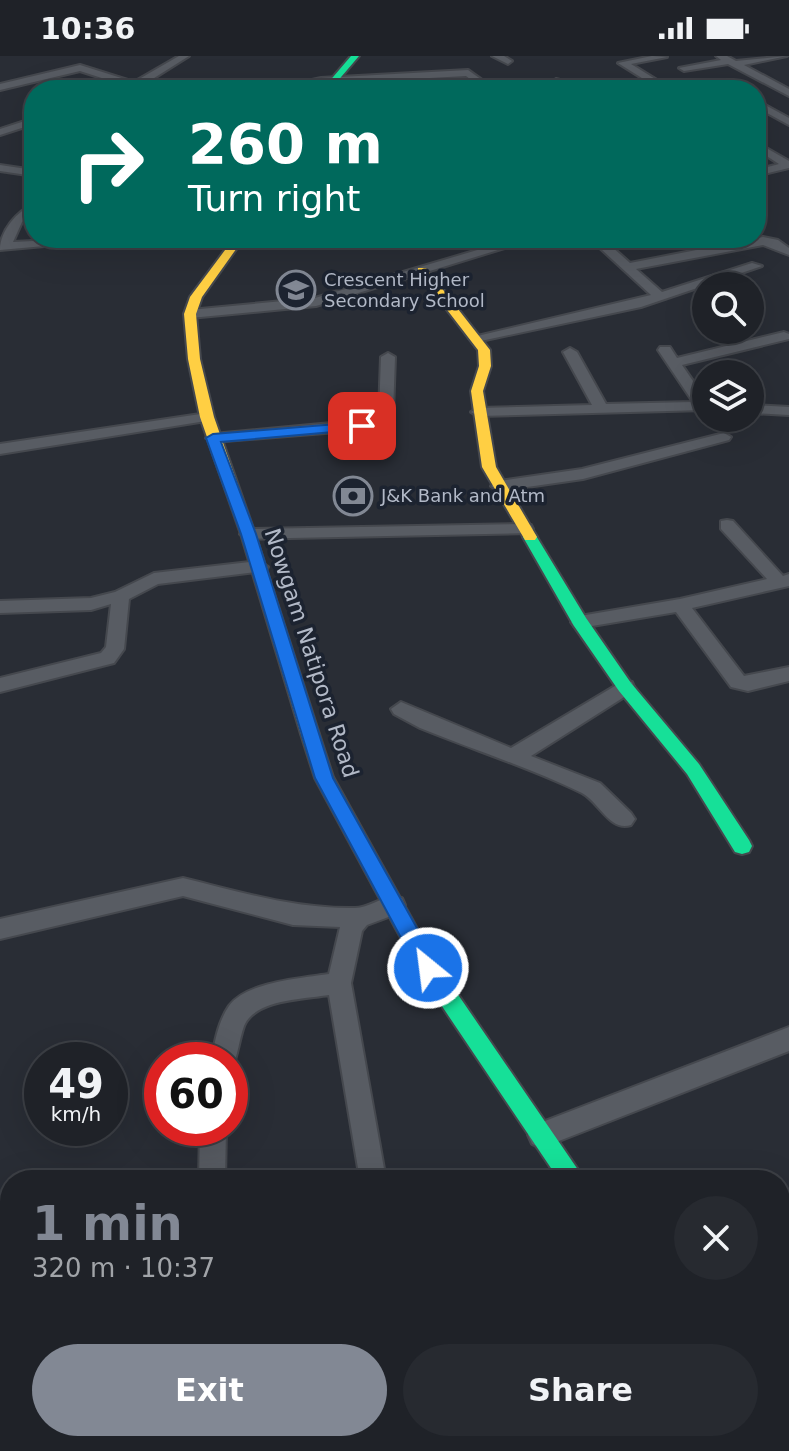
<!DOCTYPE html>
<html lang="en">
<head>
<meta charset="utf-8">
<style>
  :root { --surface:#1f2228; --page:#272a30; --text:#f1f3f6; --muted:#a1a4a8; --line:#3c3f45; --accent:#828894 }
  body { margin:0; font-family:"DejaVu Sans",sans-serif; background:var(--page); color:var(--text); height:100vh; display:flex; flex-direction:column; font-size:30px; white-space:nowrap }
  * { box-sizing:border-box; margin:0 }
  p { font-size:26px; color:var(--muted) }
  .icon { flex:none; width:44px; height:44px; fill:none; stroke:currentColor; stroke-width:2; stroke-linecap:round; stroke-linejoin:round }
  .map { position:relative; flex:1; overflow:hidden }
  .details { position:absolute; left:0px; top:1114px; width:790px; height:282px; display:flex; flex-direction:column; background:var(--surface); border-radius:32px 32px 0 0; box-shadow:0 8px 32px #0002,0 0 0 2px var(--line) }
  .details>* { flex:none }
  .top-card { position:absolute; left:24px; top:24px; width:742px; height:168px; border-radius:32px; box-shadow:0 8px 32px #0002,0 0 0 2px var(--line); background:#00695c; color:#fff; overflow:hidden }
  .controls { position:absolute; left:692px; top:216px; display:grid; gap:16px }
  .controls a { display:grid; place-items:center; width:72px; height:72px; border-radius:50%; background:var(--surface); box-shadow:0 8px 32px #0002,0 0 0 2px var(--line); font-size:40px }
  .speed { position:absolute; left:24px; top:986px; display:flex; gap:16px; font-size:40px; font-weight:700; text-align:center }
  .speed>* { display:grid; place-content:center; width:104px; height:104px; border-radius:50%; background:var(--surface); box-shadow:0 8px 32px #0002,0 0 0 2px var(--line); line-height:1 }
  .speed small { font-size:20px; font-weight:400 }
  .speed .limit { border:12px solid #d22; background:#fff; color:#111 }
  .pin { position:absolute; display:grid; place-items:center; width:68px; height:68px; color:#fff; margin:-34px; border-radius:16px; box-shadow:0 4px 12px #0006 }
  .me { position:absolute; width:88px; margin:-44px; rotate:331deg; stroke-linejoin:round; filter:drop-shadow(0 0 6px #0008) }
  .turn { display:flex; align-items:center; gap:28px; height:168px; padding:0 32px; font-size:36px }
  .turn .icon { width:104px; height:104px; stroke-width:2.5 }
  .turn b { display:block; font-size:56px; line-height:68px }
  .round { display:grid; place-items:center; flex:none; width:84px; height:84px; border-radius:42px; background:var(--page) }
  .overview { display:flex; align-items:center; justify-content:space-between; height:136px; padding:0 32px }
  h1 { font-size:48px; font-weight:700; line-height:60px; color:var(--accent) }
  .action { display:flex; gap:16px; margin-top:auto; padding:16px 32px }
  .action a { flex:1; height:92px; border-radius:48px; background:var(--accent); color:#fff; font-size:32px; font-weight:700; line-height:92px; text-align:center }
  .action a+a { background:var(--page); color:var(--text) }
  .status { display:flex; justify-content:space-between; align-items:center; height:56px; padding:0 40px; background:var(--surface); direction:ltr }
  .status svg { height:22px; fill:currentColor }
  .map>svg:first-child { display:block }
</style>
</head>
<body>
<div class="status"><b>10:36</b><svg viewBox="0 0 49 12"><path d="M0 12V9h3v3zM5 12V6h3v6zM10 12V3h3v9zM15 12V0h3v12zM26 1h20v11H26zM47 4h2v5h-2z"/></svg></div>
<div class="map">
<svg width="789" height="1395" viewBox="0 0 789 1395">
  <rect width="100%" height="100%" fill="#292d35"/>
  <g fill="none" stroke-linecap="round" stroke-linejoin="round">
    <!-- street casing -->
    <g stroke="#45484e" stroke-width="4">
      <path id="street" d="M179 0H189L143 29 154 34H139L80 15 0 34V28L80 9 134 26Z
        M492 0H504L512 5 508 8Z
        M652 0 667 1 631 8 673 34H661L618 7Z
        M716 0H727L736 5 787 0 744 9 789 33V40L728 8 684 15 679 12 721 4Z
        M468 14 496 34H485L466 20 321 28 267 34 321 22Z
        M556 23 564 25 559 34H549Z
        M721 24 737 34H726L716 27Z
        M756 44 789 62V69L756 51Z
        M28 64H34V68L0 79V73Z
        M756 86 789 105V112L756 120V114L779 108 756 93Z
        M0 109 34 114V120L0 115Z
        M34 148V156L22 166 13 186 95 182 89 186 0 194C0 175 17 155 34 148Z
        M763 181 778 184 789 192V199L763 189 636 213 662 236 752 207 762 210 641 251 476 286 469 282 651 239 589 182H602L630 207Z
        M322 182H361L362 184C353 190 331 188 322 182Z
        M518 182H537L316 250 190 262 184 258 190 254 315 242Z
        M784 276 789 278V283L682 309 706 344V354L478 360 471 356 478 352 592 349 563 296 570 292 577 296 606 348 693 346 658 294 660 291H670L677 302Z
        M388 297 395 301 393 357 384 369 362 374 213 386 206 382 213 378 374 363 379 357 381 301Z
        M750 349 789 351V359L750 357Z
        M207 357 212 358V364L0 398V388Z
        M724 377 731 381 729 384 583 423 499 435 491 430 499 425 582 413Z
        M727 464 733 465 783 520 789 518V530L692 552 744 620 789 611V625L748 635 731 631 676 556 580 572 574 570 571 566 580 560 680 543 767 523 721 473V465Z
        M525 468 531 469 533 473 531 477 248 483 240 478 248 473Z
        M259 505 268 511 265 515 158 528 129 543 124 593 114 607 0 636V622L101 597 106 591 111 548 91 554 0 557V545L91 542 115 536 154 517Z
        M625 624 632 626 634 631 632 636 531 700 600 727 631 757 635 763 631 769C610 776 599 746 582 737 531 712 474 694 420 672L394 658 391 653 401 646 511 692Z
        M183 822C240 836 295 853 355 852 371 852 386 836 402 842L405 849 402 856 367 869 362 875 351 927 386 1124H360L329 939C305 943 255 943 244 970 239 984 238 999 232 1012L230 1004H211C215 986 218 966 229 950 246 926 302 922 329 918L340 871 293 869 183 840 0 883V863Z
        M789 971V995L541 1092 532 1088 528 1079 532 1070Z
        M200 1072H226L225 1124H199Z
        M789 1225V1253L780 1254V1226Z
        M88 1386H120L118 1395H86Z"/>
    </g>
    <!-- fast casing -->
    <g stroke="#45484e" stroke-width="4">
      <path id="fast" d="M351 0H359L330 34H322Z
        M530 476 535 478 586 562 631 627 699 708 749 784 752 790 749 796 742 798 735 796 687 718 619 635 574 570 523 481Z
        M310 671 319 678 333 721 435 905 585 1124H559L421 919 315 722 301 678Z
        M738 1386H769L773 1395H742Z"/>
    </g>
    <!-- slow casing -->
    <g stroke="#45484e" stroke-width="4">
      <path id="slow" d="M234 182H244L202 241 196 258 200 303 214 361 255 478 319 678 310 685 301 678 241 478 200 361 188 303 184 258 190 241Z
        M418 212H426L490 294 491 310 483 335 496 411 537 481 535 484H525L482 411 471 335 479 310 478 294 418 216Z"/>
    </g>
    <!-- street -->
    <use href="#street" fill="#585c63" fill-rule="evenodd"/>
    <!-- fast -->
    <use href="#fast" fill="#16e098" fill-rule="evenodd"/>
    <!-- slow -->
    <use href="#slow" fill="#ffcf43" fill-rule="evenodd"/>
  </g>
  <!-- route -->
  <path fill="#1a73e8" stroke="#114b97" stroke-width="2" d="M362 366 367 368V373L221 386 256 478 333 722 436 906 439 912 436 919 428 922 421 919 315 722 241 478 206 382 213 378Z"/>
  <!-- icons -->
  <defs>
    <g id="school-ring" transform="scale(2)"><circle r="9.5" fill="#1c2330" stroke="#828894" stroke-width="1.5"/><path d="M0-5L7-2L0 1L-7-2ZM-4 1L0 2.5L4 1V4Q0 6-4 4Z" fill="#828894"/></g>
    <g id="bank-ring" transform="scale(2)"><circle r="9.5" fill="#1c2330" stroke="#828894" stroke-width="1.5"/><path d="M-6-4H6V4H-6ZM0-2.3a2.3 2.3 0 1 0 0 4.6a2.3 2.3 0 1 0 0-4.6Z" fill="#828894"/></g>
  </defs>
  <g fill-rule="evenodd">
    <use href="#school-ring" x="296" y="234"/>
    <use href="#bank-ring" x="353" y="440"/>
  </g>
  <g text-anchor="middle" stroke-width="7" stroke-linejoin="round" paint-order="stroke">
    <!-- far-poi labels -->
    <g font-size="18" fill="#b2b9c7" stroke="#1c2330" text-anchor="start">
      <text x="324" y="230">Crescent Higher<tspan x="324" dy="21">Secondary School</tspan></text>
      <text x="381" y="446">J&amp;K Bank and Atm</text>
    </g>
    <!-- street labels -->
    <g font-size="22" fill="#b2b9c7" stroke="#1c2330">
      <text transform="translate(312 597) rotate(72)" y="8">Nowgam Natipora Road</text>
    </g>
  </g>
</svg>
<div class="controls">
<a><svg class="icon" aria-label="search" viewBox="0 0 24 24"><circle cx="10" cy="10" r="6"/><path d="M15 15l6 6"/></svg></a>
<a><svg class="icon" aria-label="layers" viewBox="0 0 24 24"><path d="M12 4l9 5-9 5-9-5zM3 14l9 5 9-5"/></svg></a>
</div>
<div class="speed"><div>49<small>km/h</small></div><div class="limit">60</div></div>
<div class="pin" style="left:362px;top:370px;background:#d93025"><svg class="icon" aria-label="arrive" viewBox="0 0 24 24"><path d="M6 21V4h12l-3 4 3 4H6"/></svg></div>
<svg class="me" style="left:428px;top:912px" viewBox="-20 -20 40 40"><circle r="17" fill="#1a73e8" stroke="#fff" stroke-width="3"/><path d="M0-11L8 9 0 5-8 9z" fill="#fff"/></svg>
<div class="top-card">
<div class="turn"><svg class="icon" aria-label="right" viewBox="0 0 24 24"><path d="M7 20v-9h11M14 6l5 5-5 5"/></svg><div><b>260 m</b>Turn right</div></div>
</div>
<section class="details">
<div class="overview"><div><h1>1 min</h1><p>320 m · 10:37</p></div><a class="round"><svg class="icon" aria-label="close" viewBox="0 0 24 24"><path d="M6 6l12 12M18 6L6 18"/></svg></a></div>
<div class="action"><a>Exit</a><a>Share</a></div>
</section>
</div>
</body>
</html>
